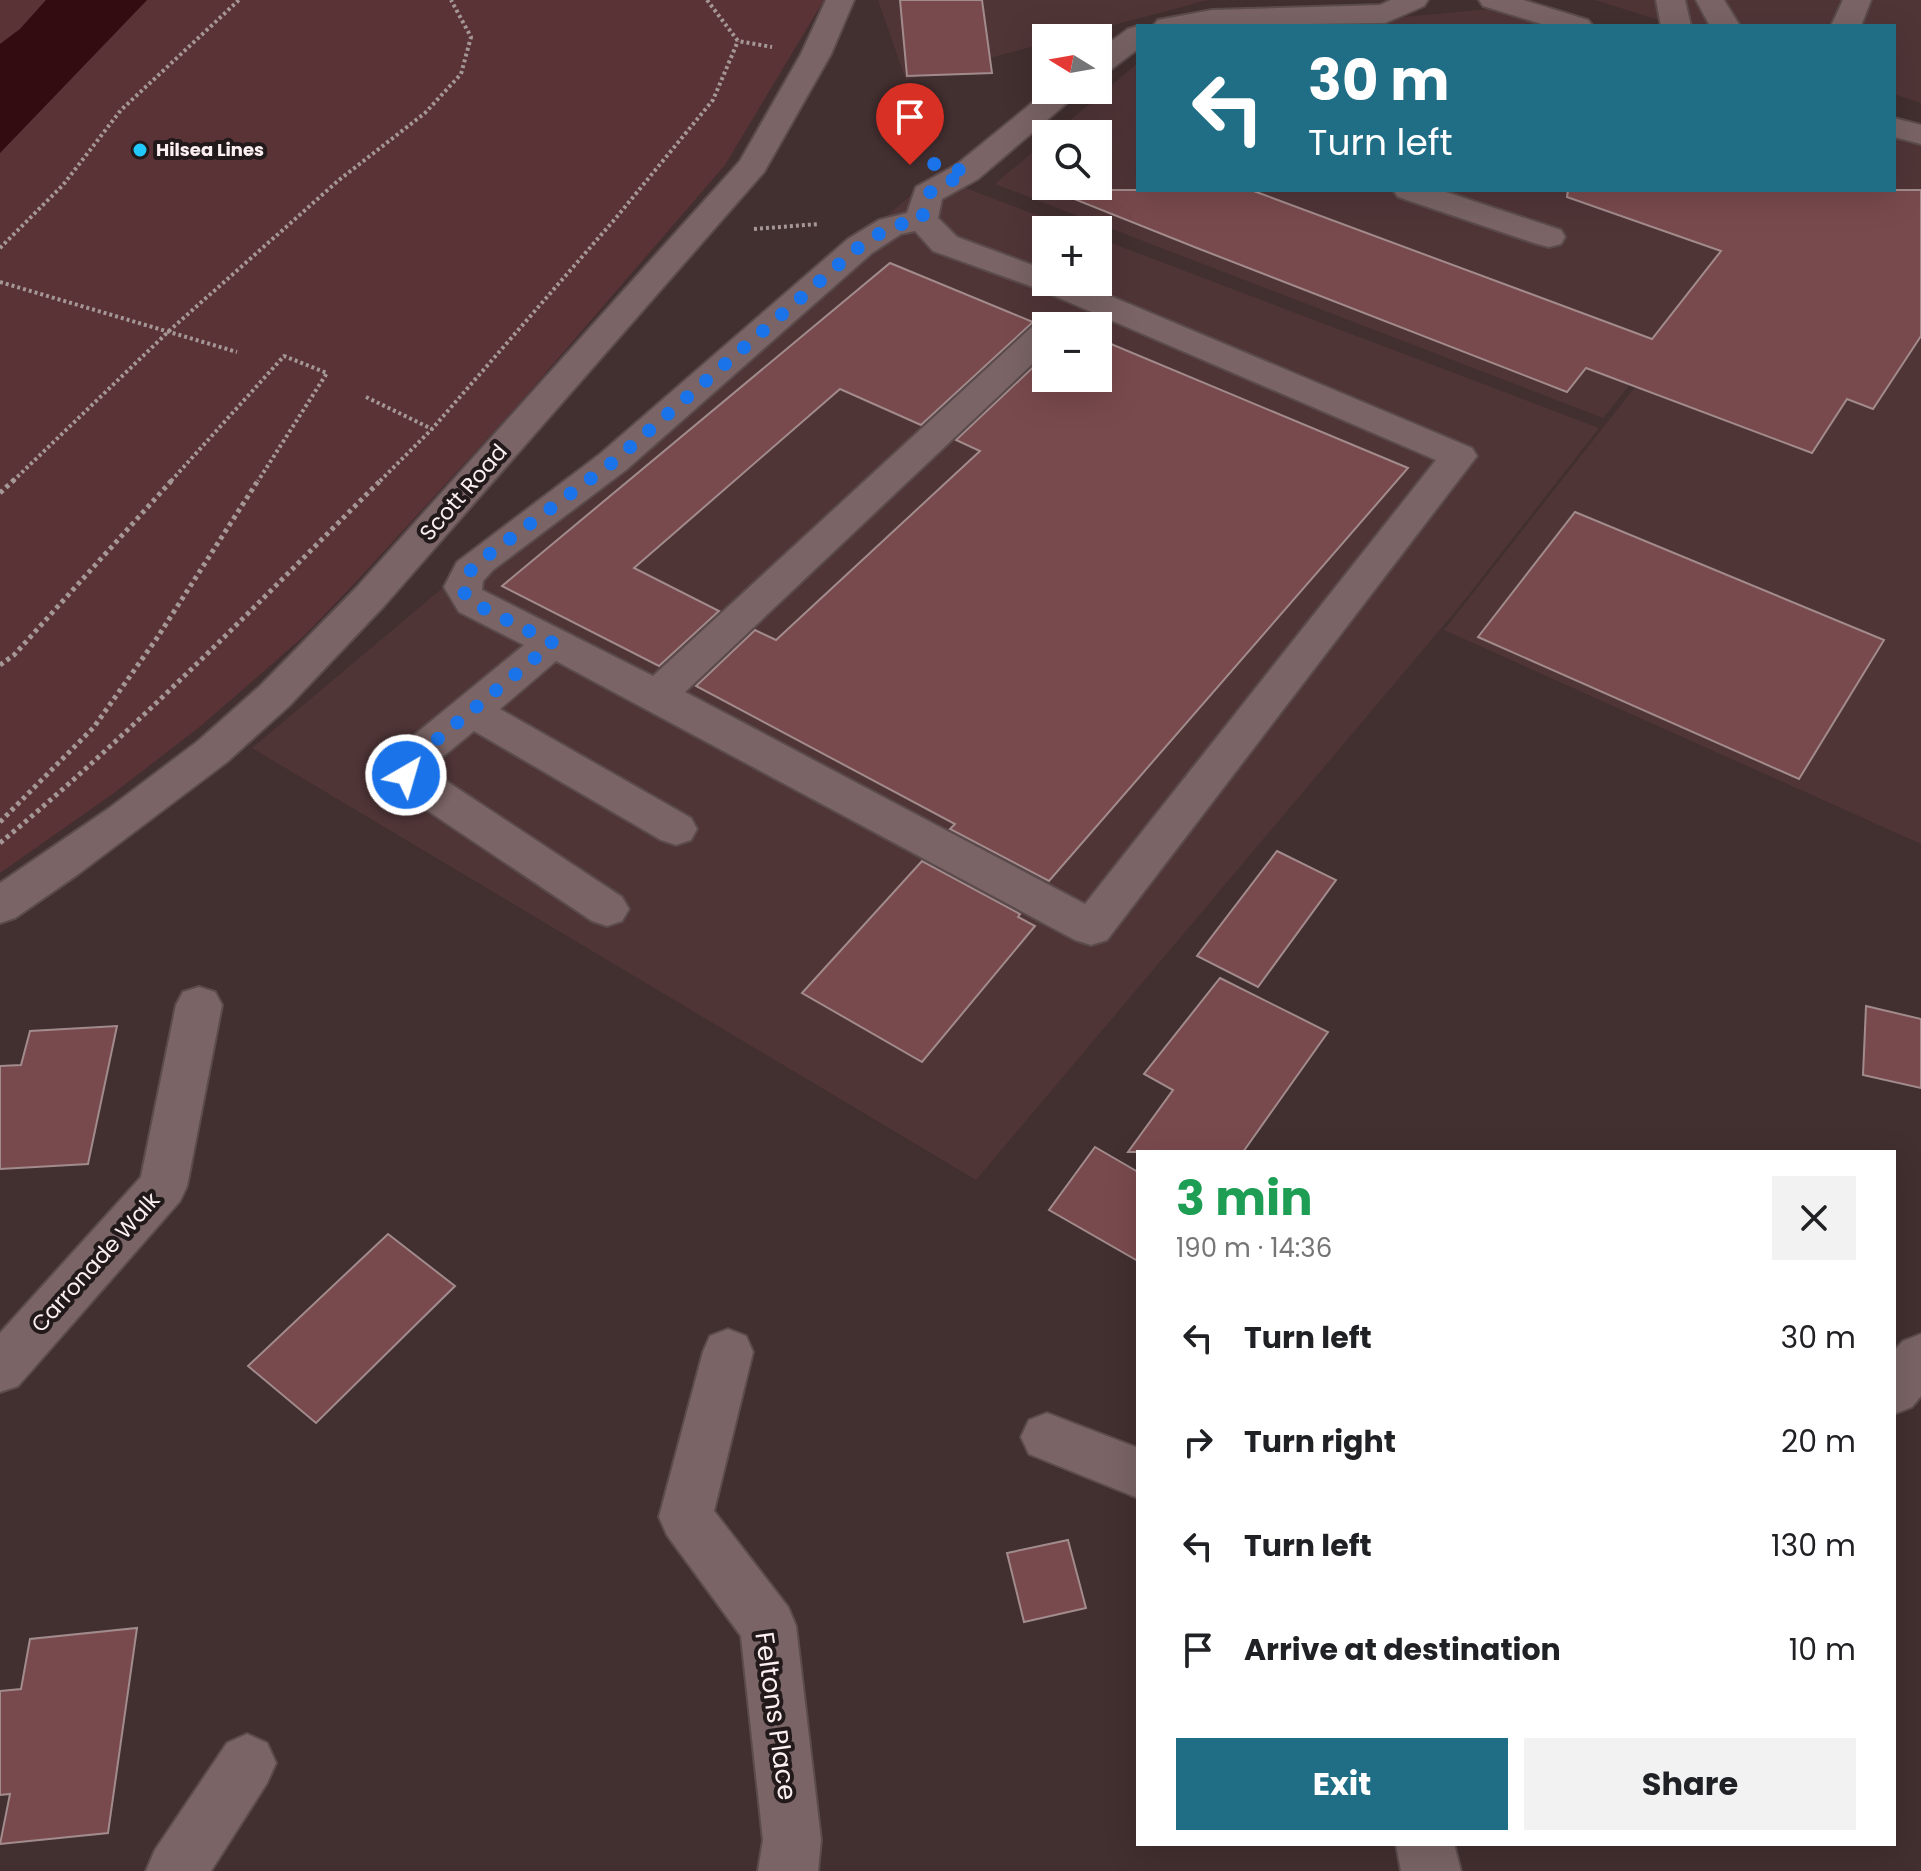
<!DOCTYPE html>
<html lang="en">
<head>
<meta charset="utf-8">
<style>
  :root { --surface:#fff; --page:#f2f2f2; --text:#202124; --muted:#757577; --accent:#206d86 }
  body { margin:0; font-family:Poppins,sans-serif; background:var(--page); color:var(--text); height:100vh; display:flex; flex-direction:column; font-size:30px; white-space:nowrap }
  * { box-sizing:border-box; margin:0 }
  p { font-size:26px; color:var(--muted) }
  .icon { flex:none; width:44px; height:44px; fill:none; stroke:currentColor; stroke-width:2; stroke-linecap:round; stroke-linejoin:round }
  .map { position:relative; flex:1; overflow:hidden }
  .panel { position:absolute; left:1136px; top:1150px; width:760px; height:696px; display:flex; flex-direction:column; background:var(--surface); border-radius:0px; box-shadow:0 8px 32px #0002 }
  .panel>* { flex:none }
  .banner { position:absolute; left:1136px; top:24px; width:760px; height:168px; border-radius:0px; box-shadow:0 8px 32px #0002; background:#206d86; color:#fff; overflow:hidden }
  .needle { width:52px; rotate:281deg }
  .fabs { position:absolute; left:1032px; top:24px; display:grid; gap:16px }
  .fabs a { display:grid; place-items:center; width:80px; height:80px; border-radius:0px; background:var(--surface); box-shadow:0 8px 32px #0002; font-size:40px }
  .pin { position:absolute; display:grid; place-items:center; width:68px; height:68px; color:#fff; margin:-82px -34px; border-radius:50% 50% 50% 0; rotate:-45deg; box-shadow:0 0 8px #0007 }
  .pin .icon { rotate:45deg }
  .me { position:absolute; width:88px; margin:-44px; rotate:38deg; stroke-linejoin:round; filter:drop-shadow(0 0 6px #0008) }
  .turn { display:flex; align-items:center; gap:28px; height:168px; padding:0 40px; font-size:36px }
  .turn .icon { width:104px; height:104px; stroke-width:2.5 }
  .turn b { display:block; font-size:56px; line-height:68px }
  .round { display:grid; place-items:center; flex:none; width:84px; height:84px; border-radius:0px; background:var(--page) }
  .head { display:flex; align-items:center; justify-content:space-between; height:136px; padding:0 40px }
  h1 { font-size:48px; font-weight:700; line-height:60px; color:#1e9e55 }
  .cta { display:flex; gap:16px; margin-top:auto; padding:16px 40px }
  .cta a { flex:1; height:92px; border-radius:0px; background:var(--accent); color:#fff; font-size:32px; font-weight:700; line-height:92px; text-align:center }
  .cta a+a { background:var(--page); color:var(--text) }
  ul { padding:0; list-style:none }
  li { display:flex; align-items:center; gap:24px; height:104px; padding:0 40px }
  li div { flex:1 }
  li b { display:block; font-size:30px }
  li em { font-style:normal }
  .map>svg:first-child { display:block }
</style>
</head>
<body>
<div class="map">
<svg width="1921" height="1871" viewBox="0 0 1921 1871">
  <rect width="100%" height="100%" fill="#422f30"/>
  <!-- built -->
  <path fill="#503537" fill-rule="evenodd" d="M878 0H1208L1065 38H1046V43L906 80Z
    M1595 0H1921V103L1894 94V26H1678Z
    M1489 9 1545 26H1307Z
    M1138 63V190H1787L1603 418 995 184 1046 141V186H1098V134H1054Z
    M1894 133 1921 142V844L1444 630 1790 190H1894Z
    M934 176 1076 230H1046V282H1098V238L1599 428 1459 607 976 1180 252 748ZM1046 326H1098V378H1046Z"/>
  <!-- green -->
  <path fill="#5a3336" d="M0 0H46L20 29 0 44Z
    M147 0H824L725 165 517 406 355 583 304 636 202 725 114 793 0 873V153Z"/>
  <!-- water -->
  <path fill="#330c11" d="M46 0H147L0 153V44L20 29Z"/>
  <!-- building -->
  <path fill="#794a4d" stroke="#a28b8c" stroke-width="2" d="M900 0H982L992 73 907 76Z
    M1060 190H1251L1652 339 1721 251 1567 197 1568 190H1921V336L1873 409 1847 399 1812 453 1586 368 1567 392 1197 248 1059 193Z
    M890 263 1033 322 921 425 840 389 634 568 719 611 659 666 502 586Z
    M1099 339 1408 468 1049 881 950 829 955 824 696 686 755 630 776 640 980 451 956 440 1046 355V378H1098Z
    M1575 512 1884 640 1799 779 1478 637Z
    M1277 851 1336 880 1258 987 1197 956Z
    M922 861 1020 914 1018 917 1035 926 922 1062 802 993Z
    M1220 978 1328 1032 1243 1152H1128L1173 1090 1144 1074Z
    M1866 1006 1921 1019V1088L1863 1075Z
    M117 1026 88 1164 0 1169V1066L21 1065 30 1031Z
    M1095 1147 1138 1172V1261L1049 1210Z
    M388 1234 455 1286 316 1423 248 1366Z
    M1068 1540 1086 1608 1024 1622 1007 1553Z
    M137 1628 108 1833 0 1844 10 1794 0 1795V1691L21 1689 30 1639Z"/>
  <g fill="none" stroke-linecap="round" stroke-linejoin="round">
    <!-- minor casing -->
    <g stroke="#5b4b4c" stroke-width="4">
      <path id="minor" d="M826 0H854L831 54 764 172 384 606 289 706 227 762 77 875 15 918 0 923V883L108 809 198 741 260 686 356 588 740 161 801 54Z
        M1391 0H1428L1424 6 1385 23 1153 26 1158 20 1212 10 1380 5Z
        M1479 0H1523L1588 20 1593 26H1548L1483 6Z
        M1656 0H1685L1691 26H1661Z
        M1696 0H1724L1740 26H1710Z
        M1843 0H1871L1861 26H1831Z
        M1138 26V49L1109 71 1098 74V51L1128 29Z
        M1048 90H1082L978 179 942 199 938 218 957 237 1046 270V282H1077L1472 448 1477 456 1107 940 1091 945 1075 940 556 661 500 709 691 818 697 829 691 840 676 845 661 840 474 731 428 769 622 897 629 909 622 921 607 926 592 921 391 786C383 772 386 763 396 750L524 645 459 612 444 587 457 562 600 454 848 239 879 220 907 213 916 187 956 165ZM915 231 933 251 1036 288 1436 460 1085 904 685 692 1046 351V326L1058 325 1046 322 1034 325 653 676 482 590 483 581 493 570 626 470 872 253 901 234Z
        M1894 118 1921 125V144L1894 137Z
        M1393 190H1440L1561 230 1565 237 1561 244 1549 247 1537 244 1398 197Z
        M199 987 215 992 222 1005 187 1186 180 1201 18 1386 0 1392V1333L141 1177 176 1005 183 992Z
        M728 1329 746 1336 753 1352 714 1511 788 1607 796 1626 821 1840 818 1871H758L763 1840 741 1636 667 1535 659 1517 703 1352 710 1336Z
        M1921 1334V1396L1912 1407 1894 1414V1351L1903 1341Z
        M1047 1413 1138 1448V1498L1029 1454 1021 1437 1029 1420Z
        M247 1734 267 1743 276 1763 267 1783 211 1871H146L155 1850 227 1743Z
        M1396 1844H1454L1461 1871H1401Z"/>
    </g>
    <!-- path-far1 -->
    <path stroke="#a69797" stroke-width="4" stroke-dasharray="3 3" stroke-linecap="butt" d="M707 0 738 41 772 47
      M754 229 819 224
      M0 248 63 185 121 110 239 0
      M0 282 237 352
      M366 397 432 429
      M13 481 170 330 339 180 425 113 461 74 471 37 451 0
      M171 481 284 356 327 373 258 481
      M380 481 432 429 615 219 713 100 738 41"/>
    <!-- path -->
    <path stroke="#a69797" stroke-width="5" stroke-dasharray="4 4" stroke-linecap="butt" d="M0 493 15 479
      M0 665 14 655 173 479
      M0 822 94 727 157 638 259 479
      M0 843C135 731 258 603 382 479"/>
    <!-- minor -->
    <use href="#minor" fill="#7a6465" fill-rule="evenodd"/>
  </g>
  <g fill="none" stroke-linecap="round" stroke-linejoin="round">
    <!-- route -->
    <path stroke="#1a73e8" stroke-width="14" stroke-dasharray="0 25.2" d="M406 775 407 766 411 761 553 643 473 603C454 588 466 574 480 561L613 462 860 246 890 227 922 219 927 194 967 172 935 164 910 165"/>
  </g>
  <!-- markers -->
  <circle fill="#21c9fd" stroke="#221a1a" stroke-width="3" cx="140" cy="150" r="8"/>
  <g text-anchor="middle" stroke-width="8" stroke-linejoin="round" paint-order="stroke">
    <!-- far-poi labels -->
    <g font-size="18" font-weight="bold" fill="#fcefef" stroke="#221a1a" text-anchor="start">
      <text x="156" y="156">Hilsea Lines</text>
    </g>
    <!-- street labels -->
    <g font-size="22" fill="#fcefef" stroke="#221a1a">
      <text transform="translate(463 492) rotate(-49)" y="8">Scott Road</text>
      <text transform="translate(95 1262) rotate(-48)" y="8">Carronade Walk</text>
    </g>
    <!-- near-street labels -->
    <g font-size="26" fill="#fcefef" stroke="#221a1a">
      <text transform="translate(776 1716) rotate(82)" y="9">Feltons Place</text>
    </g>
  </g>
</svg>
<div class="fabs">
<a><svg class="needle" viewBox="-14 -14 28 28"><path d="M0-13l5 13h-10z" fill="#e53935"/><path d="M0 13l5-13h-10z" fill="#757577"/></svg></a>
<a><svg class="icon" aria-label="search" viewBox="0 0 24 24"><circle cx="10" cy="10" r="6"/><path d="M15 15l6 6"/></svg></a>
<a>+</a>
<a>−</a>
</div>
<div class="pin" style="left:910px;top:165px;background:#d93025"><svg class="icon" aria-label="arrive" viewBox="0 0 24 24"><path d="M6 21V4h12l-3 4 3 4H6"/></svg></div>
<svg class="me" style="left:406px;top:775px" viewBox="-20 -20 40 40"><circle r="17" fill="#1a73e8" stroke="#fff" stroke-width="3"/><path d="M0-11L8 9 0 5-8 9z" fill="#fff"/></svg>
<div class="banner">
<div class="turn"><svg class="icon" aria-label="left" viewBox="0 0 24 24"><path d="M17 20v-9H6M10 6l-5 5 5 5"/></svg><div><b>30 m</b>Turn left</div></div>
</div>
<section class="panel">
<div class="head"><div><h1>3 min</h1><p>190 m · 14:36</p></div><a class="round"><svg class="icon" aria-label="close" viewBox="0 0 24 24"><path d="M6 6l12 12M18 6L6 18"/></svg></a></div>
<ul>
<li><svg class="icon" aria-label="left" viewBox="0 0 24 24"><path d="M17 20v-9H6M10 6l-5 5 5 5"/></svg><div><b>Turn left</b></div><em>30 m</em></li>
<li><svg class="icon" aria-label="right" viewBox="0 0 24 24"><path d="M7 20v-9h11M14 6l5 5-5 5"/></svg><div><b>Turn right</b></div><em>20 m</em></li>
<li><svg class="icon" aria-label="left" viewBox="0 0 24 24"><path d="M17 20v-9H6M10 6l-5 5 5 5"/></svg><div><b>Turn left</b></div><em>130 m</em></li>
<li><svg class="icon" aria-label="arrive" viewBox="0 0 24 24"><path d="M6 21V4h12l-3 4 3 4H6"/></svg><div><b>Arrive at destination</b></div><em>10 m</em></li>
</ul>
<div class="cta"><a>Exit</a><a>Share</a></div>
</section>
</div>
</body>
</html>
